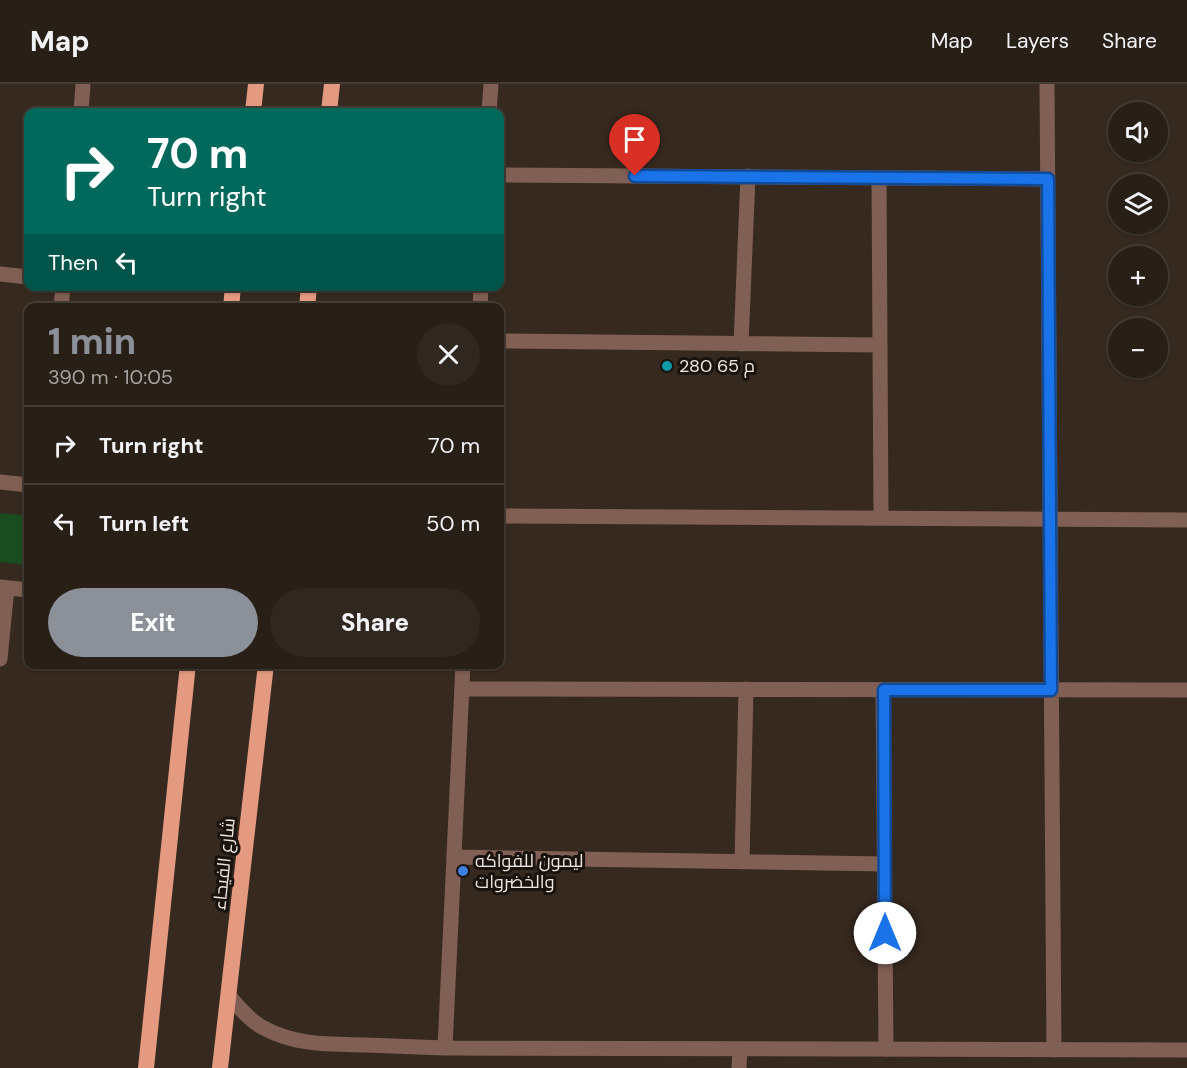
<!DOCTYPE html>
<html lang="en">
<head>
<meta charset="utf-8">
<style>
  :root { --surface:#281f17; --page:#302720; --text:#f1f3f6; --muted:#a5a2a1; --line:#443d36; --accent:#8c9099 }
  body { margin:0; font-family:"DM Sans",Cairo,sans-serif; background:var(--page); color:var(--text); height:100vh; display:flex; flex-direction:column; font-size:22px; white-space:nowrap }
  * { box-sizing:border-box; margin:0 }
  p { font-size:20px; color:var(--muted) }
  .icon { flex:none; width:33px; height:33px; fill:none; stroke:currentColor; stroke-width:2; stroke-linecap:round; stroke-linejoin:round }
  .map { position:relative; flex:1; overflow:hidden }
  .details { position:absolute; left:24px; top:219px; width:480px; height:366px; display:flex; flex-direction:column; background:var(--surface); border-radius:12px; box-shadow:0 2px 4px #0004,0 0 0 2px var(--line) }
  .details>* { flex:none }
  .banner { position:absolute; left:24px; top:24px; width:480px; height:183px; border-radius:12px; box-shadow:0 2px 4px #0004,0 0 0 2px var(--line); background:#00695c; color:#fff; overflow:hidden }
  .fabs { position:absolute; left:1108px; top:18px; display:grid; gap:12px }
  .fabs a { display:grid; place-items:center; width:60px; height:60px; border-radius:50%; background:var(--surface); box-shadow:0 2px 4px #0004,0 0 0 2px var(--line); font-size:30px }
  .pin { position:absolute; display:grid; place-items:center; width:51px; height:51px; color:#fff; margin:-62px -26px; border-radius:50% 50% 50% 0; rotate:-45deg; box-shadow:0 0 6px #0007 }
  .pin .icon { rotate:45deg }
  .me { position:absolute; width:66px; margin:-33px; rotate:0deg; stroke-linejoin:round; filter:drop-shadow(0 0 4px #0008) }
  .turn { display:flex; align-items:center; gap:21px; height:126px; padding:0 24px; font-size:27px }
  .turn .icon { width:78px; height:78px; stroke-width:2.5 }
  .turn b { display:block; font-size:42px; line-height:51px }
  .then { display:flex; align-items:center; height:57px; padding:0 24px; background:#0003; gap:12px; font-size:22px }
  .round { display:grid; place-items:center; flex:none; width:63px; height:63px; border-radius:32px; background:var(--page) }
  .head { display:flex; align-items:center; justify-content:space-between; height:102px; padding:0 24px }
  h1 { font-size:36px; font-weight:800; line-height:45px; color:var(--accent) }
  .button { display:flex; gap:12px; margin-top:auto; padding:12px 24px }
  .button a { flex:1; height:69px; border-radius:36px; background:var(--accent); color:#fff; font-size:24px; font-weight:800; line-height:69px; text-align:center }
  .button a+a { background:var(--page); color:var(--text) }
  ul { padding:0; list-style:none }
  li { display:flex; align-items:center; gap:18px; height:78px; padding:0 24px; border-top:2px solid var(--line) }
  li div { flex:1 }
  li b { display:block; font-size:22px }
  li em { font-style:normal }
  header { display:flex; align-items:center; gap:36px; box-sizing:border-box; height:84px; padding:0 30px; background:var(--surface); border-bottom:2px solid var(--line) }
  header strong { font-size:28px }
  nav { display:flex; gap:33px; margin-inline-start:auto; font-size:21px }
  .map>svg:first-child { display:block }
</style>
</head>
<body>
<header>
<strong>Map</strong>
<nav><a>Map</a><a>Layers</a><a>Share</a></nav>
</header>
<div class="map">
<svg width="1187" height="984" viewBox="0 0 1187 984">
  <rect width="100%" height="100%" fill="#36291f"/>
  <!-- green -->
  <path fill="#194c21" d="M0 429 28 432V481L0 478Z"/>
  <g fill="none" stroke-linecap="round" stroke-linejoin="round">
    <!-- minor -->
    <path stroke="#805f54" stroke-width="15" d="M1047 0 1054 966
      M81 28 83 0
      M500 91 1048 95
      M879 94 881 434
      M0 190 28 193
      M61 224 63 202
      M500 257 880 261
      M741 260 748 92
      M0 398 28 401
      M500 432 1187 436
      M0 503 28 506
      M0 575 7 504
      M462 605 1187 606
      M883 606 886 965
      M454 773 884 780
      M742 778 746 605"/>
    <!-- tertiary -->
    <path stroke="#805f54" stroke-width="15" d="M489 28 491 0
      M480 224 481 202
      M229 912C239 923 249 936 262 943 295 962 330 960 366 961 393 962 419 963 445 964L1187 966
      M445 964 463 580
      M739 984 740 965"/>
    <!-- trunk -->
    <path stroke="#e49a80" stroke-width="16" d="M253 28 256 0
      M329 28 332 0
      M231 224 233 202
      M307 224 309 202
      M146 984 188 580
      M220 984 266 580"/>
  </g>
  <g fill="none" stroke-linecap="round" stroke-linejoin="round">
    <!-- route casing -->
    <g stroke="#114b97" stroke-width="15">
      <path id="route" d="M635 92 1048 95 1051 606H884L885 849"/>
    </g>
    <!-- route -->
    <use href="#route" stroke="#1a73e8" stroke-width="10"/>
  </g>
  <!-- markers -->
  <circle fill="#0f9aa8" stroke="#19130f" stroke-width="2" cx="667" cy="282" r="6"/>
  <circle fill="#3f7fe0" stroke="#19130f" stroke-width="2" cx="463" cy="787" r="6"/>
  <g text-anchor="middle" stroke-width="6" stroke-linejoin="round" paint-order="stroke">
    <!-- poi labels -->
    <g font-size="18" fill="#eee5de" stroke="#19130f" text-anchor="start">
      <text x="679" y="288">280 م 65</text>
      <text x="475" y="783">ليمون للفواكه<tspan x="475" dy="21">والخضروات</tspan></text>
    </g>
    <!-- street labels -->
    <g font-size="18" fill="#eee5de" stroke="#19130f">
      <text transform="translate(224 780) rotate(-84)" y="6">شارع الفيحاء</text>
    </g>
  </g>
</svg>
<div class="fabs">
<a><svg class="icon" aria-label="sound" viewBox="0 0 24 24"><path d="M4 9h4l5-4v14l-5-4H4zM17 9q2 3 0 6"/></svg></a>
<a><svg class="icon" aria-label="layers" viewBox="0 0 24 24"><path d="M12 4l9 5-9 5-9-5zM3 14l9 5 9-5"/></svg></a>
<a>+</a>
<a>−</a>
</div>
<div class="pin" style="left:635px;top:92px;background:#d93025"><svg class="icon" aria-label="arrive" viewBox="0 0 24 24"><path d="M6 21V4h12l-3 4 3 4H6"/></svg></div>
<svg class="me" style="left:885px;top:849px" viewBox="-20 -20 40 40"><circle r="19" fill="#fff"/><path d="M0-13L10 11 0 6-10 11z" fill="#1a73e8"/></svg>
<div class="banner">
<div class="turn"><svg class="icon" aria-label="right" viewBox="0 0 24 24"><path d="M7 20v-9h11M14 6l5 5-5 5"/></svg><div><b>70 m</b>Turn right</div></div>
<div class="then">Then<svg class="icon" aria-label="left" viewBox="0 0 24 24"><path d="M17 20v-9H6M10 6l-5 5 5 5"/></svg></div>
</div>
<section class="details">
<div class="head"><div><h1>1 min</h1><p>390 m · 10:05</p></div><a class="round"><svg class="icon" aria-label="close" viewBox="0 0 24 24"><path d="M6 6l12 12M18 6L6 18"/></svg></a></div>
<ul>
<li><svg class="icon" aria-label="right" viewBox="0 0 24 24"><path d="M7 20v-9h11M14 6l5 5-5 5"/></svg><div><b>Turn right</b></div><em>70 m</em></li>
<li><svg class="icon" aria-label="left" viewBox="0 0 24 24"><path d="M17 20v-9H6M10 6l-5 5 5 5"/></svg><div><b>Turn left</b></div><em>50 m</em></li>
</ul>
<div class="button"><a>Exit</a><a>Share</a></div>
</section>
</div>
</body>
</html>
